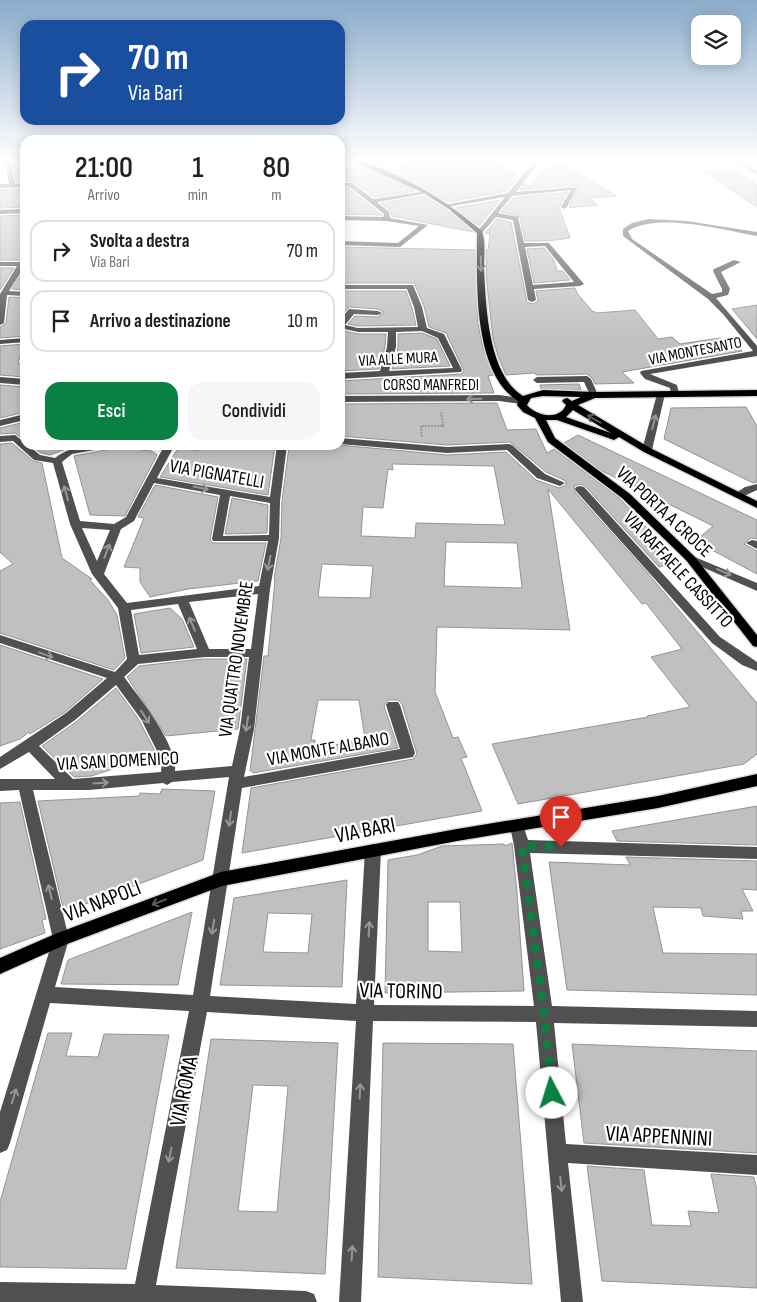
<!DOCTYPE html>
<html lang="it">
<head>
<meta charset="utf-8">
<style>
  :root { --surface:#fff; --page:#f6f6f6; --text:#202124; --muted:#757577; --line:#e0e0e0; --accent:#0b8043 }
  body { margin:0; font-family:"Sofia Sans Condensed",sans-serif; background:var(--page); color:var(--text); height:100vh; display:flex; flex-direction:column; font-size:19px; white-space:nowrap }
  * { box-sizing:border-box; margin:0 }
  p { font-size:16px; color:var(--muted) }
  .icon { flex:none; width:28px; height:28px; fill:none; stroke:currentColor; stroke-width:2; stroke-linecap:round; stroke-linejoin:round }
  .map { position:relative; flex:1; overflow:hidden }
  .details { position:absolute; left:20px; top:135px; width:325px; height:315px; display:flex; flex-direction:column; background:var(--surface); border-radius:15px; box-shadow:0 2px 12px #0003 }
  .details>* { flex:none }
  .guide { position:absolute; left:20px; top:20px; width:325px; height:105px; border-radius:15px; box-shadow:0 2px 12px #0003; background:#1a4fa0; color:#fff; overflow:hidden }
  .tools { position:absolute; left:691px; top:15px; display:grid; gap:10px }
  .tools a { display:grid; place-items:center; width:50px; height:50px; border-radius:10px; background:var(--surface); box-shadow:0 2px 12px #0003; font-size:25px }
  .pin { position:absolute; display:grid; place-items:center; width:42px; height:42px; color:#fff; margin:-51px -21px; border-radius:50% 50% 50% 0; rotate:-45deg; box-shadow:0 0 5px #0007 }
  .pin .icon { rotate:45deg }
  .me { position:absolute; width:55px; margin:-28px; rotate:355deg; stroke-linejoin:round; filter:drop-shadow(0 0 4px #0008) }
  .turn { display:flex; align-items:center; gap:18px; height:105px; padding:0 25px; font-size:22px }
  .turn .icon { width:65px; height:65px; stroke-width:2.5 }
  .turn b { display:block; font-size:35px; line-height:42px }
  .eta { display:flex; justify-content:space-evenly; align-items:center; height:85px; text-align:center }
  .eta b { font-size:30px; font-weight:600; line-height:35px }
  .button { display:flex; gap:10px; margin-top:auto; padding:10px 25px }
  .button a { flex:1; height:58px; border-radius:15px; background:var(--accent); color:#fff; font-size:20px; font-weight:600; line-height:58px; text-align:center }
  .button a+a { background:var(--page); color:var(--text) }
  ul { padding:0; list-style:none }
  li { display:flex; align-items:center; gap:15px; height:62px; margin:0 10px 8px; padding:0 15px; border:2px solid var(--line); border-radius:15px }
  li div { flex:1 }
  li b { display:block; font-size:19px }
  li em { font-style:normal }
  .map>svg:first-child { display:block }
</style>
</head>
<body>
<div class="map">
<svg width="757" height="1302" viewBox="0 0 757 1302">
  <rect width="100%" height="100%" fill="#fff"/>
  <!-- building -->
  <path fill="#c0c0c0" stroke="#949494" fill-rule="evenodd" d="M465 159H494L518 177 507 191 448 202 393 172 406 162Z
    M562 164 617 196 590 198 597 205 569 208 578 185 520 190 525 183 530 187 546 167Z
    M25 166V181L16 182 14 167Z
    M363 168 415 191 374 197 353 182 340 181V169Z
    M732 169 757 185V207L704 172Z
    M348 188 382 215 342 214 343 209 340 210V189Z
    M25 189V207L0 208V190Z
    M568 192 559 207 570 238 549 241H525L520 217 501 212 513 198Z
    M424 196 448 211 473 232 392 216 390 211 381 203Z
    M500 200 479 226 455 208Z
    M25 215V260H0V216Z
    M497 219 511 222 527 302 533 304 538 301 536 291 575 288 577 293 592 311 597 313 635 310 658 339 672 337 680 344 720 338 742 351 622 372 634 383 595 384 592 378 587 374 536 375 535 373 506 375 498 356 493 338 487 284 486 250H488L490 234 485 233Z
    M340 247 475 250 478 324 483 348 494 375 488 376 494 393 340 394V381L461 374 464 371 446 333 429 327 424 306 414 283H340Z
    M544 248 554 260 557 271H563L570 280 534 283 527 249Z
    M0 268H14L0 290Z
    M25 269V290L12 289Z
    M340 291H406L412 308 416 325 358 326 348 324 355 316 378 317 384 312 378 309 349 307 340 317Z
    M9 297 25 298V336L0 338V327L6 323Z
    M757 305V339L732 309Z
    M340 330 358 334H386L385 347 379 369 340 371Z
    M422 333 437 339 450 366 392 369 398 348V334Z
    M25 344V352L20 356 18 363 25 366V377L0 375V346Z
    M579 384 581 390 541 389 540 385Z
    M0 385 25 387V412L0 418Z
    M497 403 507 430 536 429 547 453 554 449 618 497 644 524 675 563 659 567 585 486 580 484 574 486 575 492 646 571 757 703V754L744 764 518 804 492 744 648 717 647 716 690 707 651 657 682 649 646 603 642 604 548 489 570 630 437 627 435 692 453 738 458 737 467 757 461 758 482 811 242 853 251 788 413 759 417 754 402 704 398 700H388L384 706 398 748 253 773V771H250L264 656H268L275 579H274L281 538 282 501 289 447 339 445 447 455 506 452 536 480 559 488 566 485V481L546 472 510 442 447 445 340 436V404ZM392 464 494 466 505 525 416 523 415 538 361 536 363 507 383 508 388 469 393 470ZM446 542 517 543 522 588 444 586ZM322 564 373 566 370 598 318 597ZM318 700H359L365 739 315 749V740H311Z
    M746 407 757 426V482L753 483 664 439 671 408Z
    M25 422V441L15 433 0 434V428Z
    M578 435 757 520V539L751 538 744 544 757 551V574L695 541 713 526 602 471 564 443Z
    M12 443 33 461 42 463 62 558 92 579 90 580 108 600 117 615 125 658 114 670 0 633V571L13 564 0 552V444Z
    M30 445H71V447L50 455 41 453Z
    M113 445H135L141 450 152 451 157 455 125 516 90 515 74 456 106 450Z
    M201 445H275L268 495 160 477 177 450 181 448 198 451Z
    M155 485 218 497 210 540 213 543H266L258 581 188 589 150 597 140 582V568L124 567 144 518 138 517Z
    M232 498 268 505 267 533 225 534Z
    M170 608 182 619 194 647 141 653 134 614Z
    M0 645 103 679 65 712 30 734 29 732 20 739 0 746Z
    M202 659H247L238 729 166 736 127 677 139 666Z
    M116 688 139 720 157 755 91 776 74 777 42 746 76 722Z
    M162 789 215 791 203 860 64 912 38 801 139 796 140 793 160 794Z
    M20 802 46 919 42 920 45 933 0 949V803Z
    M757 806V845L617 841 612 831Z
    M512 843 517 892 524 991 385 993 388 860 417 855 442 846 504 844 505 846ZM428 902H460L462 952 428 951Z
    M626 857 757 861V890L742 889 753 911H741L743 919 703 916 701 908 653 907 663 953 757 954V995L567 990 549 862 630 865Z
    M347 880 342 987 220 985 234 898ZM268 913 312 914 308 953 263 952Z
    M192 912 178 985 61 984 68 960Z
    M48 1033H72L66 1056 98 1057 104 1034 169 1035 126 1269 0 1267V1202Z
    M211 1039 338 1043 325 1274 176 1268ZM253 1085 288 1086 277 1212 238 1211Z
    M383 1043 513 1044 532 1284 378 1277Z
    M572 1044 757 1051V1153L584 1143Z
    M587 1166 644 1170 652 1225 691 1226 688 1211 719 1213 711 1174 754 1177 757 1190V1288L602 1281Z"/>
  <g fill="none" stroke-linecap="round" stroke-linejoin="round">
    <!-- major casing -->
    <g stroke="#dbdbdb" stroke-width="3">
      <path id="major" d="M346 159C358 159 369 164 380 168 419 184 450 204 482 231 486 242 484 257 484 269 486 306 488 375 523 396L543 390 594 392 757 390V396L595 398 578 405 650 448 757 501V508L644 452 619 437 614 440 557 420H546L555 438 630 494 694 556 757 635V647L753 646 686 560 622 498 548 442 535 418 523 412 517 405 518 401C472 372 477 281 477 233L449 209 422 192ZM543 396 581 397 572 401 567 398 564 399 562 401 566 405C559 421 536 416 527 405L531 398ZM573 410 611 433 566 417Z
        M757 774V786L658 808 457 841 222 886 67 944 0 974V958L55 934 221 872 457 829 658 796Z"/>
    </g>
    <!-- path -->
    <path stroke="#727272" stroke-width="2" stroke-dasharray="0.5 1" stroke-linecap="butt" d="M549 163 565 159
      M422 437 421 426H443L441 411"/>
    <!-- minor -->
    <path fill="#505050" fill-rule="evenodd" d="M4 159H10L15 184 25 183V187L0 188V184H9Z
      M383 159H401L360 165 357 163Z
      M536 159H542L516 192 577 187 567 207 564 209 561 207 571 190 512 196 498 213 518 217 524 243H549L584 284 580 286 534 289 536 300 532 302 528 300 513 220 496 217 482 233 477 232 505 197 447 207 444 205 508 193ZM545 246 574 282 533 285 525 247Z
      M730 159H737L757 171V175Z
      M340 183H352L373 199 426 191 424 194 377 202 389 212 390 218 428 225 400 247 340 245V241L398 243 419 226 386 221 340 220V216L383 217 384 214 349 186 340 187Z
      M25 209V213L0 214V210Z
      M649 219 687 221 757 232V236C723 230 658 212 628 231L632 239 712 294 722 292V289L713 271 714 269 734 260 741 262 721 272 730 289 728 295 716 298 757 346V356L650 374 677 385 679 394 675 397 671 394 670 388 645 379 640 373 641 371 753 351 723 314 708 299 623 236V229L632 223Z
      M0 262H25V266L9 291 25 292V296L7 295 4 323 0 325V294L17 266H0Z
      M340 285H413L422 307 427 328 444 334 462 370 461 372 340 379V373L380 371 387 347 388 332H358L340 328V320L349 309 378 311 382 313 378 315 354 314 345 325 358 328 418 327 414 307 407 289H340ZM422 331 438 338 453 368 389 371 396 347V332Z
      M25 338V342L0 344V340Z
      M25 354V364L20 363 21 357Z
      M587 376 591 379 598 395 597 397H591L584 382 537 383 533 380 537 377Z
      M0 377 25 379V385L0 383Z
      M661 391 665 394 652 450 650 452H644L642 450 657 394Z
      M499 395 523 398 528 401 523 404 499 401 340 402V396Z
      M25 414V420L0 426V420Z
      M15 435 40 455 55 458C72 445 90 445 111 445L106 448 72 454 62 462 80 521 114 524 126 517 162 450 142 448 137 445H183L172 450 157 478 270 497 277 445H287L280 501 279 538 270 589 254 729 244 777 400 749 386 705 388 702H398L400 705 415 753 413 757 242 788 210 996 356 1004 365 850 368 846 373 844 378 846 381 850 374 1005 534 1006 514 846 510 826 512 822 517 820 522 822 528 840 757 847V859L530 853 552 1006 757 1011V1027L554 1023 566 1144 757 1155V1175L568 1163 583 1302H561L536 1022 373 1021 361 1302H339L356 1021 207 1012 156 1285 306 1291 314 1294 317 1302H0V1282L135 1284 189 1011 50 1003 10 1143 7 1150 0 1153V1112L53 939 19 790 0 791V779H55L29 752 0 769V757L66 713 107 678 0 643V635L115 672 127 659 118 608 92 574 70 524 53 463 34 460 13 441 0 442V436ZM154 483 220 495 212 539 213 541H268L259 586 127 603 104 574 121 529 134 521ZM230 496 270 503 269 535 223 536ZM82 528 110 530 97 561ZM258 594 251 649H209L189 602ZM178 604 197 649 139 655 131 610ZM205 657H249L240 729 232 766 175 771C178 746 140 698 124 677L138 664ZM116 685 141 719 162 761 161 772 73 779 39 746 75 720ZM229 777 193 995 55 987 69 939 33 790H89L163 783 167 785 172 782Z
      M340 438 447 447 509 444 512 445 545 474 565 483 560 486 537 478 507 450 447 453 340 444Z
      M757 484V490L742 497H734L733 495 745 487Z
      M580 486 584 487 720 637 757 662V671L742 665 712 643 576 491 575 489 576 487Z
      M752 540 757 541V549L746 543Z
      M690 555 757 583V591L686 560 684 558Z"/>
    <!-- major -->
    <use href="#major" fill="#000" fill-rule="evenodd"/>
  </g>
  <!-- one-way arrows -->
  <defs><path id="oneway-shaft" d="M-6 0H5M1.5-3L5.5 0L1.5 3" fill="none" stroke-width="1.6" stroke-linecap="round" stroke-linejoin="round" transform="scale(1.25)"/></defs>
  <g stroke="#595959">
    <use href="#oneway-shaft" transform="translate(481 264) rotate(88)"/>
    <use href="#oneway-shaft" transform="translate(594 419) rotate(-150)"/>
    <use href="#oneway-shaft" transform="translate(159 902) rotate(159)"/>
  </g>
  <g stroke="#969696">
    <use href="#oneway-shaft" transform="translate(474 399) rotate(179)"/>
    <use href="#oneway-shaft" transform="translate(654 422) rotate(-76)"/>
    <use href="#oneway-shaft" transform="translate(201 488) rotate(11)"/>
    <use href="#oneway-shaft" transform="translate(66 493) rotate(-106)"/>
    <use href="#oneway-shaft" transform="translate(107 551) rotate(-69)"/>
    <use href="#oneway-shaft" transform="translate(269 563) rotate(101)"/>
    <use href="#oneway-shaft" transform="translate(724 572) rotate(23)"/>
    <use href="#oneway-shaft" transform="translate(192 624) rotate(-113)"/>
    <use href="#oneway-shaft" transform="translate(46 655) rotate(20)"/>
    <use href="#oneway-shaft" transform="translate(145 717) rotate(58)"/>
    <use href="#oneway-shaft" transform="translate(247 724) rotate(99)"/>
    <use href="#oneway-shaft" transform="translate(101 783) rotate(-4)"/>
    <use href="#oneway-shaft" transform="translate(230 819) rotate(98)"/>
    <use href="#oneway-shaft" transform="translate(50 892) rotate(-103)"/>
    <use href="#oneway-shaft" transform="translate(213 927) rotate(100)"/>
    <use href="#oneway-shaft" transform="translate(369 929) rotate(-87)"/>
    <use href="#oneway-shaft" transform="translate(360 1091) rotate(-87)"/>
    <use href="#oneway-shaft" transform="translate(14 1096) rotate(-73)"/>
    <use href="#oneway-shaft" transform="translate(170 1155) rotate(101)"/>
    <use href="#oneway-shaft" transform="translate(561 1184) rotate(84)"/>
    <use href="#oneway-shaft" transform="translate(352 1253) rotate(-87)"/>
  </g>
  <!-- sky -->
  <linearGradient id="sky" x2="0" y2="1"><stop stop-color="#8aabca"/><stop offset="0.47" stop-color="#fff"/><stop offset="1" stop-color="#fff" stop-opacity="0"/></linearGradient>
  <rect width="757" height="341" fill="url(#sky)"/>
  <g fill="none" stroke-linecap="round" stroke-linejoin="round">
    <!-- route -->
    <path stroke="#0b8043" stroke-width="9" stroke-dasharray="0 16.2" d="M552 1093 544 1014 522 846 561 847"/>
  </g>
  <g text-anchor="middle" stroke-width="4.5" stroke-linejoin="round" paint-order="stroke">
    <!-- far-street labels -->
    <g font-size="16" fill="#000" stroke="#fff">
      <text transform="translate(695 350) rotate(-11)" y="6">VIA MONTESANTO</text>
      <text transform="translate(398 358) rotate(-3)" y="6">VIA ALLE MURA</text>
      <text x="431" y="390">CORSO MANFREDI</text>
    </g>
    <!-- street labels -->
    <g font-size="19" fill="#000" stroke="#fff">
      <text transform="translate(217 473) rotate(10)" y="7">VIA PIGNATELLI</text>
      <text transform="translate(665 511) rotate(43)" y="7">VIA PORTA A CROCE</text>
      <text transform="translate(679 569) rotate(47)" y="7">VIA RAFFAELE CASSITTO</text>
      <text transform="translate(235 659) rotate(-82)" y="7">VIA QUATTRO NOVEMBRE</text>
      <text transform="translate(328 748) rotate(-10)" y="7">VIA MONTE ALBANO</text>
      <text transform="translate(118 760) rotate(-3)" y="7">VIA SAN DOMENICO</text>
    </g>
    <!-- near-street labels -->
    <g font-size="22" fill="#000" stroke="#fff">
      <text transform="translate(365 829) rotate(-11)" y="8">VIA BARI</text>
      <text transform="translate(102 900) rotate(-21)" y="8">VIA NAPOLI</text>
      <text transform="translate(401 990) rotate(1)" y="8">VIA TORINO</text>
      <text transform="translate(183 1091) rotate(-79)" y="8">VIA ROMA</text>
      <text transform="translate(659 1135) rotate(3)" y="8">VIA APPENNINI</text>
    </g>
  </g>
</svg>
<div class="tools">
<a><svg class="icon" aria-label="layers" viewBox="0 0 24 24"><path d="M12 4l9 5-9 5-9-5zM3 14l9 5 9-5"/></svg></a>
</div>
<div class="pin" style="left:561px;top:847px;background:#d93025"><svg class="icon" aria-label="arrive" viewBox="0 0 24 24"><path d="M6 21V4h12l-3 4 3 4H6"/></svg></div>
<svg class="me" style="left:552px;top:1093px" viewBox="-20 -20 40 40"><circle r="19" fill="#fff"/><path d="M0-13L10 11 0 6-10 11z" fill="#0b8043"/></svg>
<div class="guide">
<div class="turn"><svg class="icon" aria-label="right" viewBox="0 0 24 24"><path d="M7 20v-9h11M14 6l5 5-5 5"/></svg><div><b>70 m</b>Via Bari</div></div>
</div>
<section class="details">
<div class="eta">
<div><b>21:00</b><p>Arrivo</p></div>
<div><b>1</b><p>min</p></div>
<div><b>80</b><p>m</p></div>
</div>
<ul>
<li><svg class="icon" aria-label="right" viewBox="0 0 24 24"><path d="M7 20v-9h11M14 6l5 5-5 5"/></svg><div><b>Svolta a destra</b><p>Via Bari</p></div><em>70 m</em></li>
<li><svg class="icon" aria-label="arrive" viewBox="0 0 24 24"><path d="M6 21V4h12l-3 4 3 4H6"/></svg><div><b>Arrivo a destinazione</b></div><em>10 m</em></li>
</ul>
<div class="button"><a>Esci</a><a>Condividi</a></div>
</section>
</div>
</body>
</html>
